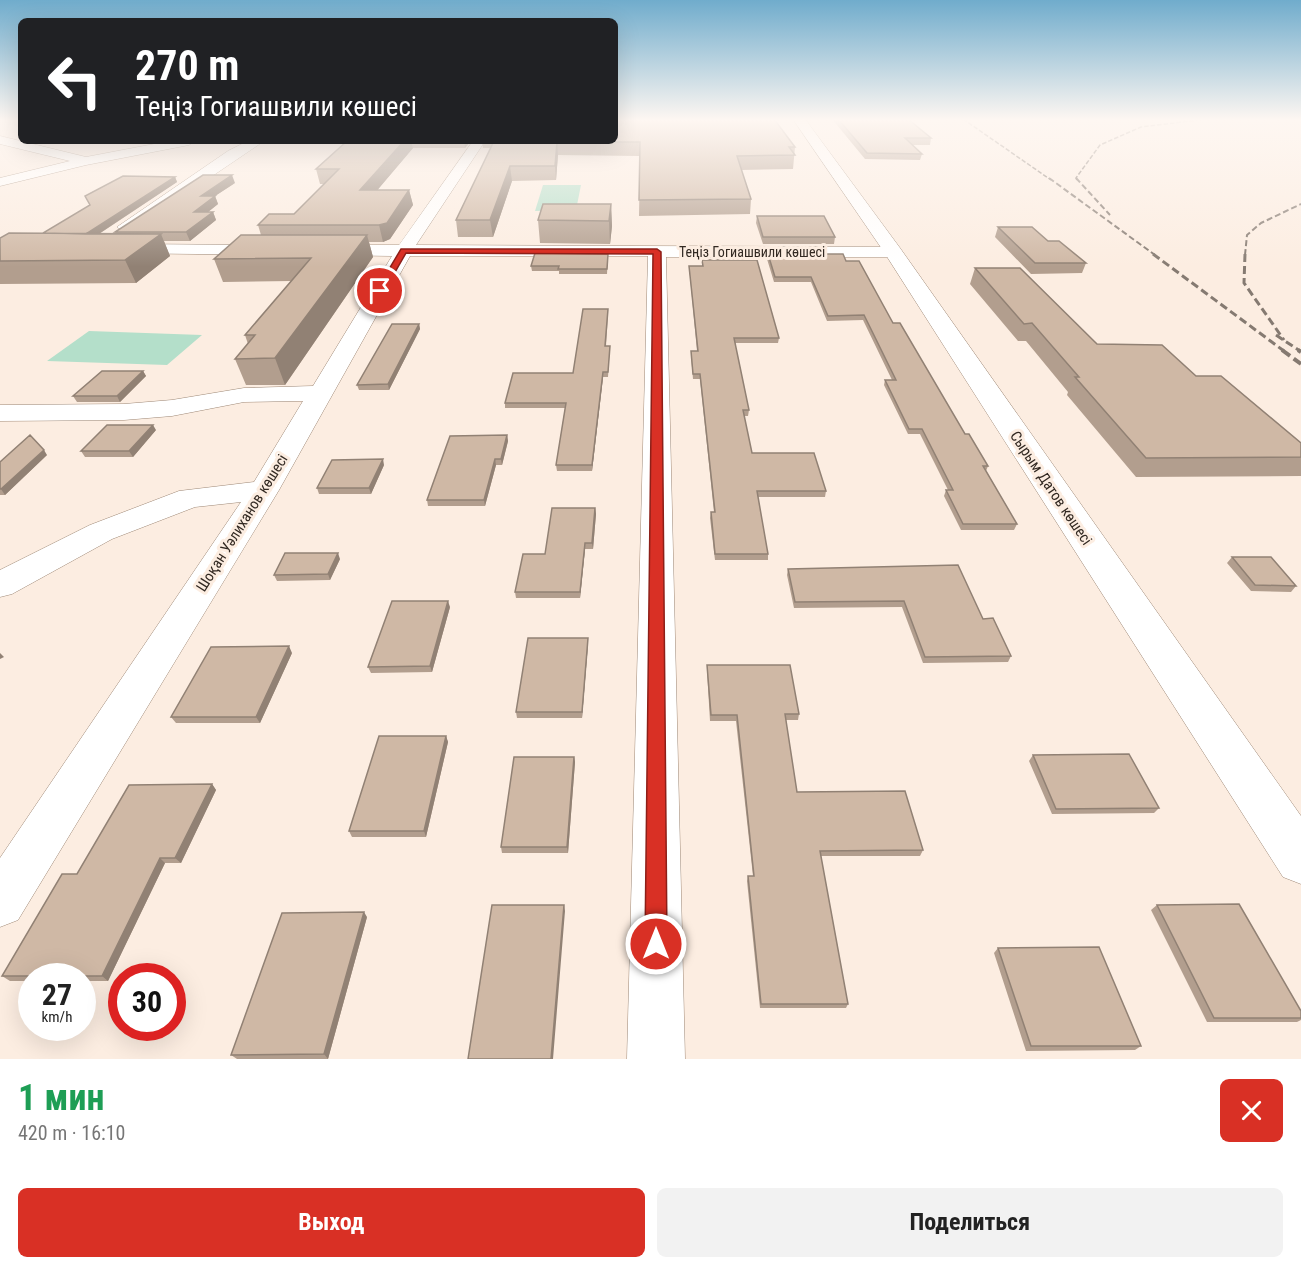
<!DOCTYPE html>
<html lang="ru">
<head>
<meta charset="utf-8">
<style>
  :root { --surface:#fff; --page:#f2f2f2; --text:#222; --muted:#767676; --accent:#d93025 }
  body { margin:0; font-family:"Roboto Condensed",sans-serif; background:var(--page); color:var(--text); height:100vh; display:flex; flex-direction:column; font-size:22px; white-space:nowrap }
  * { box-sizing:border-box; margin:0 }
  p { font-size:20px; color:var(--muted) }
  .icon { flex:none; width:33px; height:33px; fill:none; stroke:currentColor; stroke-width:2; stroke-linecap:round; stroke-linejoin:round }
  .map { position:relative; height:1059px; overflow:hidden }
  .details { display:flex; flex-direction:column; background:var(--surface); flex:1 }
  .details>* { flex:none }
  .guide { position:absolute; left:18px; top:18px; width:600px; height:126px; border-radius:9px; box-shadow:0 6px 24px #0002; background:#202124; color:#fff; overflow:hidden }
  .speed { position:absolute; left:18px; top:963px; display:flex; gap:12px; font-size:30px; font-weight:700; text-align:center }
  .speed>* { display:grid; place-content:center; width:78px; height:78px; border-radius:50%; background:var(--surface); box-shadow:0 6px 24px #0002; line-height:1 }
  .speed small { font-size:15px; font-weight:400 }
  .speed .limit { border:9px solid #d22; background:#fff; color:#111 }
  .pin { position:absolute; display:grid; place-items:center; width:51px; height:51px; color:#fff; margin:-26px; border:3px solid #fff; border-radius:50%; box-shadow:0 2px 6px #0007 }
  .me { position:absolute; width:66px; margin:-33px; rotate:0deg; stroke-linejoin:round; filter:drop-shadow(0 0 4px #0008) }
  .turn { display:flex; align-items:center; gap:21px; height:126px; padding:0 18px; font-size:27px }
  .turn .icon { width:78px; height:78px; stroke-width:2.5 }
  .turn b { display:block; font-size:42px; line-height:51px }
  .round { display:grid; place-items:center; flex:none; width:63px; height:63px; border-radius:9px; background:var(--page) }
  .head { display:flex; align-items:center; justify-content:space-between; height:102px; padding:0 18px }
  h1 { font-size:36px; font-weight:700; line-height:45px; color:#1e9e55 }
  .button { display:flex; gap:12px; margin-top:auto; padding:12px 18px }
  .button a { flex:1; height:69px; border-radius:9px; background:var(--accent); color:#fff; font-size:24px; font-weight:700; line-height:69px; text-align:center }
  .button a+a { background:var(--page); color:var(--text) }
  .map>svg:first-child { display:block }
</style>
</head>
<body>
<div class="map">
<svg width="1301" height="1059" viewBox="0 0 1301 1059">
  <rect width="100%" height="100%" fill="#fcede1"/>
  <!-- green -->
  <path fill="#b4dfca" d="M543 185H581L576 210 535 211Z
    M89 331 202 335 167 365 47 361Z"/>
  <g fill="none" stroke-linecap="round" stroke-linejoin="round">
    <!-- street casing -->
    <g stroke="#9e8876" stroke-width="1">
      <path id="street" d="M0 136 86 157 170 141H195L189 145 86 165 0 186V178L70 161 0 144Z
        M248 141H264L131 231 125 232 117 227 228 151Z
        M473 141H485L416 245 893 247 899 248 902 252 899 256 893 257H666L685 1059H627L648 256H410L279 490 18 920 0 927V858L241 502 195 507 112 539 12 594 0 597V570L90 525 179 491 254 482 303 401 244 402 172 416 124 420 0 421V405L124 404 172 400 244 388 313 386 392 256 328 255 322 254 319 250 322 246 328 245H399Z
        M124 244 266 245 272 246 275 250 272 254 266 255 118 253 115 249 118 245Z"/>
    </g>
    <!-- secondary casing -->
    <g stroke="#9e8876" stroke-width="1">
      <path id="secondary" d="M793 119H805L900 248 1301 816V884L1283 877 884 252Z"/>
    </g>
    <!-- street -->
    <use href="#street" fill="#fff" fill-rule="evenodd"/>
    <!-- secondary -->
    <use href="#secondary" fill="#fff" fill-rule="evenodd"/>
    <!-- rail-far3 -->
    <path stroke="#857a71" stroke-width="1.5" stroke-dasharray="4.5 2" stroke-linecap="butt" d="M963 119 1051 180
      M1077 180 1076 178 1100 145 1141 127 1206 119"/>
    <!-- rail-far2 -->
    <path stroke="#857a71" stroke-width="2" stroke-dasharray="6 3" stroke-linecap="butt" d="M1049 178 1155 255
      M1076 178 1110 215
      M1245 255 1247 235 1261 223 1301 204"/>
    <!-- rail-far1 -->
    <path stroke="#857a71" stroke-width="3" stroke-dasharray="8 4" stroke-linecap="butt" d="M1153 254 1284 351
      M1245 254 1244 283 1284 340
      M1276 335 1300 351"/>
    <!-- rail -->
    <path stroke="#857a71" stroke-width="4" stroke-dasharray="10 4.5" stroke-linecap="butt" d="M1282 350 1301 364
      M1298 350 1301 352"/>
  </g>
  <!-- wall -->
  <path fill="#b29e8e" d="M832 119H908L931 138 930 145H912L922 154 920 160 865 159Z
    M347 141H471L465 148H413L377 190H409L413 205 390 239 383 242H369L373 257 285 385H246L235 359 248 344 245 335 291 281 223 282 214 259 261 235 258 225 294 214 324 184H320L316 169Z
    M482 141H615L795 147 793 169 741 170 751 199 750 214 639 216 640 156 558 155 556 180 512 181 493 237H458L456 220 491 148H483Z
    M175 177 177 182 99 234H116L115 232 235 183 215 196 218 204 208 212H213L216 220 190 241H164L170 256 136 283 0 284V238L43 233Z
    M611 204 612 226 610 244 540 243 538 220Z
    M757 216 835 237 834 244H763L756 223Z
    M998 227 1048 241 1086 263 1082 273 1031 274 995 237Z
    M608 254 607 274H559V271H532L531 266Z
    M768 254 846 261 893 323 965 434 988 466 986 471 1017 524 1014 530H961L944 496 946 490H948L920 434H908L884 385 885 380H892L863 320 827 321 811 282H774L767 259Z
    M702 260 779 338 778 343H735L749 410 748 416H744L752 453 826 491 825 497H758L768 554V560H715L710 518 711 512H714L700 379H693L691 356V351H697L689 266H702Z
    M975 268 1097 344 1196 376 1301 443V476L1136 477 1067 395 1068 392 1026 341H1018L970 284Z
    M608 314 606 346H610L608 377H603L592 471H557L556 465 565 408H505V403L573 373Z
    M419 324 420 329 389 390H359L357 385Z
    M143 371 146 376 120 402H77L73 396Z
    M156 430 133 457H85L81 451Z
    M507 435 508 441 502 465H496L485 506H428L427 500Z
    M47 455 5 495H0V462Z
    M384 465 371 494H319L317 488Z
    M595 508 596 514 593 549H585L580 598H516L515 592 545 554Z
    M1232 557 1296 586 1291 592 1251 591 1227 563Z
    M340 559 330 580 277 581 274 575Z
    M788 569 983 619 1011 656 1008 662 923 663 902 607 794 608 787 575Z
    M450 607 432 672 371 673 368 667Z
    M588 638V644L582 718H517L516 712Z
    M292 653 260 723H176L171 717Z
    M707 665 799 714 798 720H786L797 792 923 850 920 856H821L848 1004 846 1008H760L747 881 748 876H753L736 721H710L707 671Z
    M446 736 448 742 426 837H352L349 831Z
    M1033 755 1159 808 1154 813 1052 814 1029 761Z
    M574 757 575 762 568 853H502L501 847Z
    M212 784 216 790 181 863H165L108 981H82V976H32V981H10L2 976 77 874Z
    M1157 905 1301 1011V1020L1297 1022H1207L1151 910Z
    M367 917 328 1059H237L231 1055Z
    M998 948 1141 1046 1135 1050 1026 1051 994 953Z"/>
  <!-- shaded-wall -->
  <path fill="#918174" d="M404 141H411L413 148 364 206 360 190Z
    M464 141H471L465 148Z
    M557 142 558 155 556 180 555 166Z
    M510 166 512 181 493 237 490 220Z
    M232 175 235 183 215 196 218 204 198 220 194 212 201 196Z
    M175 177 177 182 88 241 85 234Z
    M409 190 413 205 390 239 383 242 379 225Z
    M611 204 612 226 610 244 609 221Z
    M213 212 216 220 190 241 186 232Z
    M161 234 170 256 136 283 125 260Z
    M367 235 373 257 285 385 275 358Z
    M419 324 420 329 389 390 388 384Z
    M143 371 146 376 120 402 117 396Z
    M603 372V377L592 471V465Z
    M153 425 156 430 133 457 129 451Z
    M507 435 508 441 502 465 501 459Z
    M44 450 47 455 5 495 1 489Z
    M383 459 384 465 371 494 369 488Z
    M495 459 496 465 485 506 484 500Z
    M595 508 596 514 593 549 592 543Z
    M585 543V549L580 598V592Z
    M338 553 340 559 330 580 328 574Z
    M448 601 450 607 432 672 430 666Z
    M588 638V644L582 718V712Z
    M289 646 292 653 260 723 256 717Z
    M0 653 4 657 0 659Z
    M446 736 448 742 426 837 424 831Z
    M574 757 575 762 568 853 567 847Z
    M212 784 216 790 181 863 175 858Z
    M160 858 165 863 108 981 102 976Z
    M564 905 565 911 553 1059H551Z
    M364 912 367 917 328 1059 324 1054Z"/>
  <!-- building -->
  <path fill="#cfb8a5" stroke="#918174" stroke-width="1.5" d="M615 119H774L795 147H789L795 155 737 156 751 199 639 200 640 142H557L555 166H510L490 220H456L494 141H615Z
    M838 119H908L931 138H905L922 154 867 153Z
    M347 141H404L360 190H409L387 223 379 225H258L269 214H294L339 169H316Z
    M203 175H232L201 196H215L194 212H213L186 232H115Z
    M123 176 175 177 86 234 43 233 90 205 85 196Z
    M543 204H611L609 221 538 220Z
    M757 216H824L835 237H763Z
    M998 227H1032L1048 241H1059L1086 263H1035Z
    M9 233 161 234 125 260 0 261V238Z
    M241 235H367L275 358 235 359 255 335H245L311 258 214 259Z
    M535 253 608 254 607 269H558L559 266H531Z
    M768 254H843L846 261H859L893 323H900L965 434H969L988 466H983L1017 524H963L946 490H953L922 429H909L885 380H896L864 315 828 316 811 277H775Z
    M702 260H757L779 338H734L749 410H743L752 453H814L826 491H757L768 554H715L711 512H715L700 374H693L691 351H698L689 266H703Z
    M975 268H1020L1097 344 1162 345 1196 376H1221L1301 443V457L1146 458 1075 377H1079L1032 323 1024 324Z
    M583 309H608L605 346H610L608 372H603L592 465H556L566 403H505L513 373H573Z
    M392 324H419L388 384 357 385Z
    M102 371H143L117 396H73Z
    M107 425H153L129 451H81Z
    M30 435 44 450 1 489H0V462Z
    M507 435 501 459H495L484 500H427L450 436Z
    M383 459 369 488H317L332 460Z
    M552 508H595L592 543H585L580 592H515L523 554H545Z
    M285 553H338L328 574 274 575Z
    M1232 557H1271L1296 586 1255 585Z
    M958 565 983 619 993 618 1011 656 925 657 904 601 795 602 788 569Z
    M392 601H448L430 666 368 667Z
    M528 638H588L582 712H516Z
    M289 646 256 717H171L211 647Z
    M707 665H790L799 714H785L797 792 905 791 923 850 820 851 848 1004H761L748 876H754L737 715H711Z
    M379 736H446L424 831H349Z
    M1129 754 1159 808 1056 809 1033 755Z
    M514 757H574L567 847H501Z
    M212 784 175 858H160L102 976H2L62 874H77L129 785Z
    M1239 904 1301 1011V1018H1214L1157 905Z
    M492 905H564L551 1059H468Z
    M364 912 324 1054 231 1055 282 913Z
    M1099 947 1141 1046H1031L998 948Z"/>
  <!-- sky -->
  <linearGradient id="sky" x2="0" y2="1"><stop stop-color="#70accc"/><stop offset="0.45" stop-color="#fef7f2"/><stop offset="1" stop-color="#fef7f2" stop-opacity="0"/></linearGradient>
  <rect width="1301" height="267" fill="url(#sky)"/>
  <!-- route -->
  <path fill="#d93025" stroke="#8d1f18" stroke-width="1.5" d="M401 249H657L661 252 667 944 664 951 656 955 648 951 645 944 653 254 406 253 383 293H377L376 291Z"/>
  <g text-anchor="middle" stroke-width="6" stroke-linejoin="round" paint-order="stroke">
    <!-- far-street labels -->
    <g font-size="14" fill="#322922" stroke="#fcede1">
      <text x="752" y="257">Теңіз Гогиашвили көшесі</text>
    </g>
    <!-- street labels -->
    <g font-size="15" fill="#322922" stroke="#fcede1">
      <text transform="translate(1051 488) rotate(56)" y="5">Сырым Датов көшесі</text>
      <text transform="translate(242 523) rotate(-58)" y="5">Шоқан Уәлиханов көшесі</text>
    </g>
  </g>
</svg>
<div class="speed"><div>27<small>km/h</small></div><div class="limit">30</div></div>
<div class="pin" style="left:380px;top:291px;background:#d93025"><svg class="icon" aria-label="arrive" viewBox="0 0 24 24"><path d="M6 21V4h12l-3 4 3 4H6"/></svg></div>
<svg class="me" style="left:656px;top:944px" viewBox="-20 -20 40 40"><circle r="17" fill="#d93025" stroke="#fff" stroke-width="3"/><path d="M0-11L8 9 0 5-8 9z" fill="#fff"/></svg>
<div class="guide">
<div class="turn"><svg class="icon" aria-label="left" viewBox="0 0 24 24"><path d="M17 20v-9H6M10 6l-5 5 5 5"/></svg><div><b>270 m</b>Теңіз Гогиашвили көшесі</div></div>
</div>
</div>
<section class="details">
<div class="head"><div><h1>1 мин</h1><p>420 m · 16:10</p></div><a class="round" style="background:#d93025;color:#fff"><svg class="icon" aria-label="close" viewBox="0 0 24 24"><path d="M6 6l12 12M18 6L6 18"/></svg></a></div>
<div class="button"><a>Выход</a><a>Поделиться</a></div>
</section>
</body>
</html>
